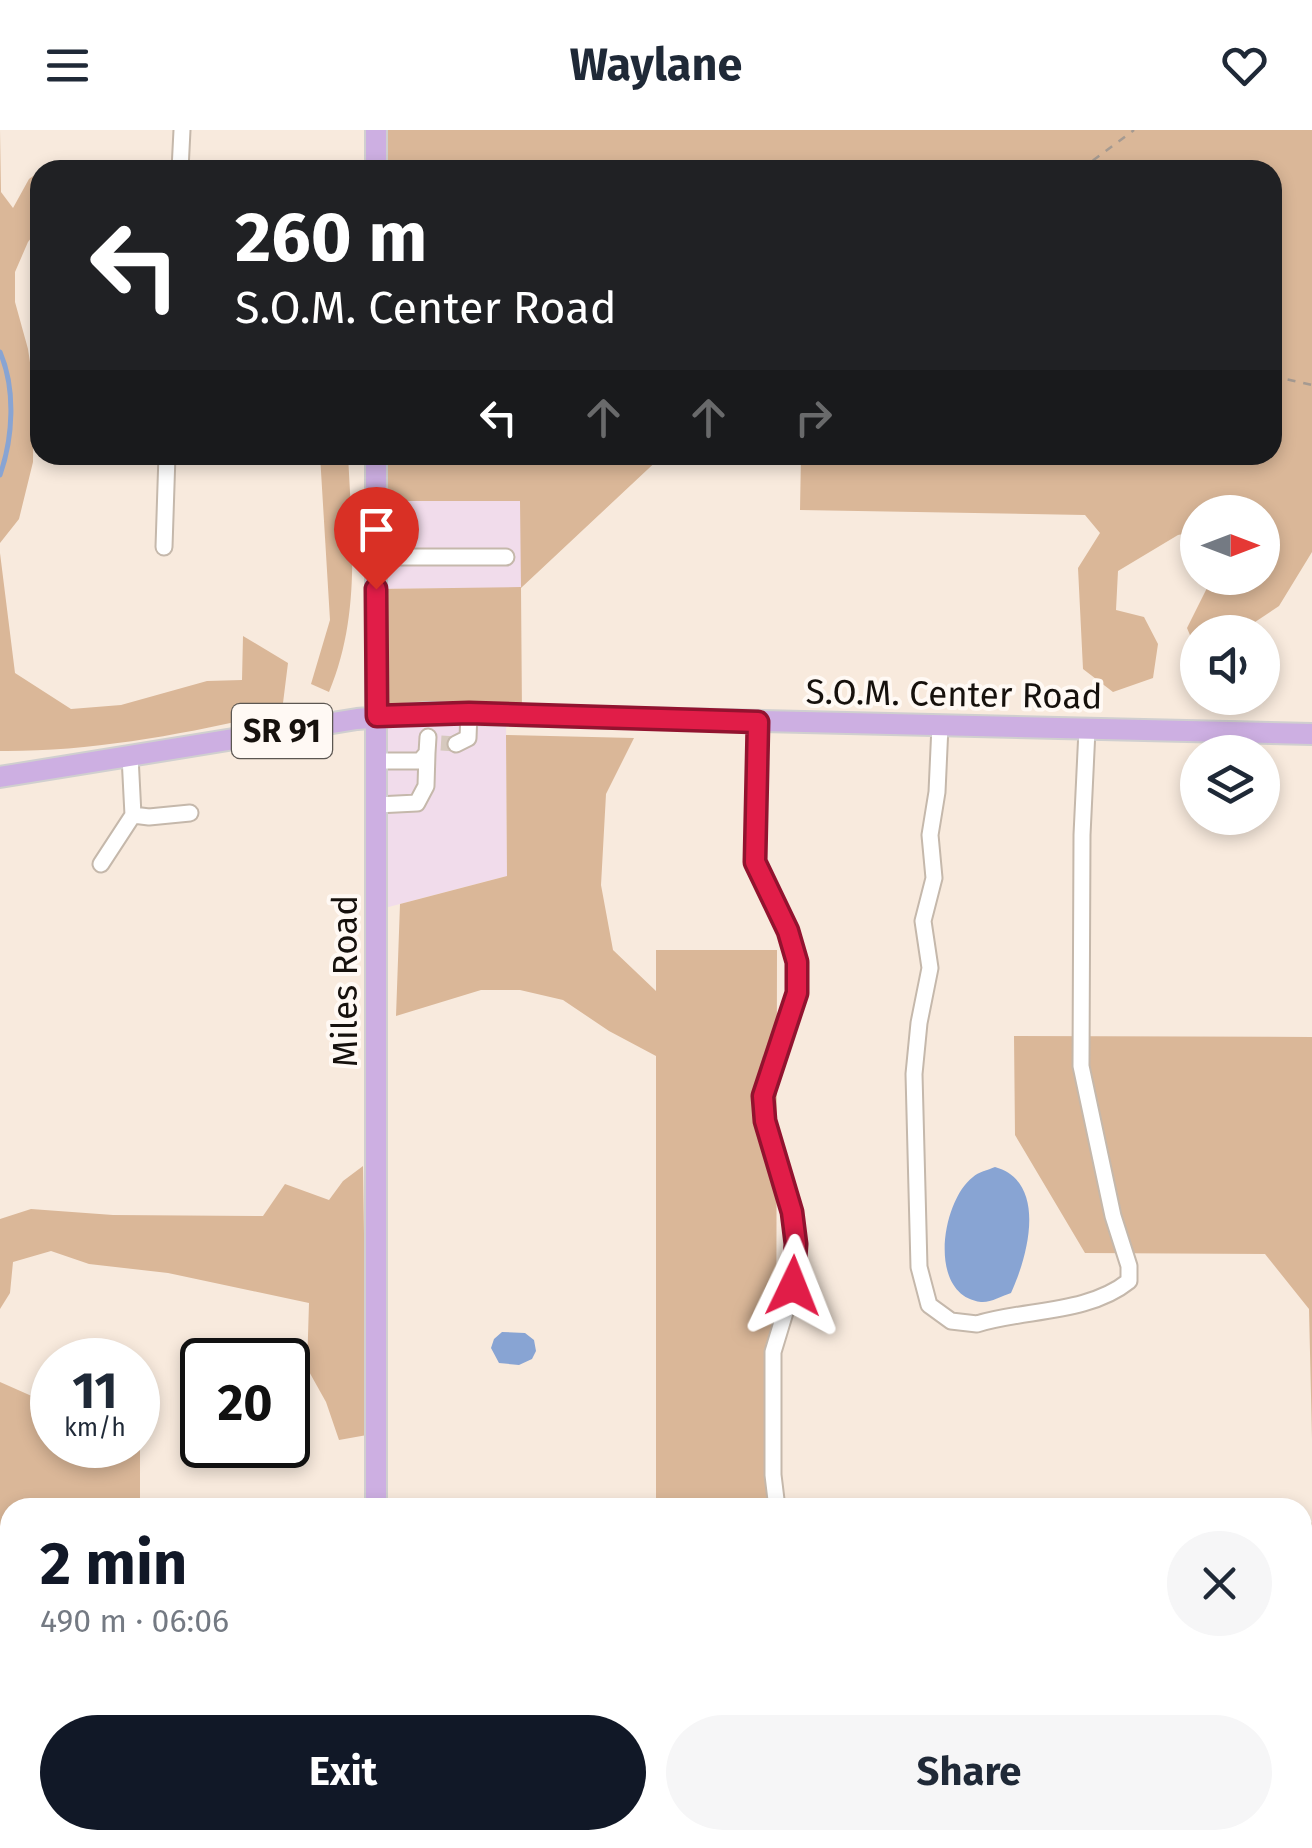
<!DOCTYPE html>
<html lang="en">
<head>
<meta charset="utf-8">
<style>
  :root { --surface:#fff; --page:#f6f6f7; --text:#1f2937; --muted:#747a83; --accent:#111827 }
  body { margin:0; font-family:"Fira Sans",sans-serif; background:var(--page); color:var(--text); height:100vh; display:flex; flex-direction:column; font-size:38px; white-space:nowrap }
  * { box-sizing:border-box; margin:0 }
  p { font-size:32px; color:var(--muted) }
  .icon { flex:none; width:55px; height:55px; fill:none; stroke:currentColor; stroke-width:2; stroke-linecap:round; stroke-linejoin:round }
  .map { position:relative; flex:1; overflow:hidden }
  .sheet { position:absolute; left:0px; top:1368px; width:1312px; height:352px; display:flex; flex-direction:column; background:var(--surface); border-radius:30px 30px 0 0; box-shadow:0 5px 15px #0003 }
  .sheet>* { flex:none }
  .banner { position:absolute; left:30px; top:30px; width:1252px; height:305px; border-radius:30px; box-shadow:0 5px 15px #0003; background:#202124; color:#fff; overflow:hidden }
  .needle { width:65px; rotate:90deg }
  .fabs { position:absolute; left:1180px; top:365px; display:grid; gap:20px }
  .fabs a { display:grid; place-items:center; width:100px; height:100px; border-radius:50%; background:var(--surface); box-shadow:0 5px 15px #0003; font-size:50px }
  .speed { position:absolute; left:30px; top:1208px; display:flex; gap:20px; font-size:50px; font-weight:700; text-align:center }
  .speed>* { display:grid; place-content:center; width:130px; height:130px; border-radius:50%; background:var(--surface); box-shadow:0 5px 15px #0003; line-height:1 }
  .speed small { font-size:25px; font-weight:400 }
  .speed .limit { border:5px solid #111; border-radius:15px; background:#fff; color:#111 }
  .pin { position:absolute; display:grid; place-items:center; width:85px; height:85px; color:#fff; margin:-102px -42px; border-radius:50% 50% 50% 0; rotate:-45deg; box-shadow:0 0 10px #0007 }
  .pin .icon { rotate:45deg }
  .me { position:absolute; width:110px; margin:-55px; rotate:2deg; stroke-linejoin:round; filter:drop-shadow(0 0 8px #0008) }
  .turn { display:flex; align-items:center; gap:35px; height:210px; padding:0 40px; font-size:45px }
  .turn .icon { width:130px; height:130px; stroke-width:2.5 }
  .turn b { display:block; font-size:70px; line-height:85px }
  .lanes { display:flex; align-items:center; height:95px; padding:0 40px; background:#0003; justify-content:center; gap:50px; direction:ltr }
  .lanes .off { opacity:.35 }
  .round { display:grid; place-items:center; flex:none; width:105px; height:105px; border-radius:52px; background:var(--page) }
  .head { display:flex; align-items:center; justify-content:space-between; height:170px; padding:0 40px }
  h1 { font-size:60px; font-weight:700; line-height:75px; color:var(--accent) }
  .primary-button { display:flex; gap:20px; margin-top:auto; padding:20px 40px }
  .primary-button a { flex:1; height:115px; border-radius:60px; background:var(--accent); color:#fff; font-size:40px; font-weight:700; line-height:115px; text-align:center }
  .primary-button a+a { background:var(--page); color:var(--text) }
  header { display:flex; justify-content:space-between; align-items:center; height:130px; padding:0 40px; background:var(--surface); font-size:45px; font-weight:700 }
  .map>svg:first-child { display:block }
</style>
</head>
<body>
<header><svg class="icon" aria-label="menu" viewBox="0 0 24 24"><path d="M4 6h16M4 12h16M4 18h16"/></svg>Waylane<svg class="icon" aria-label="heart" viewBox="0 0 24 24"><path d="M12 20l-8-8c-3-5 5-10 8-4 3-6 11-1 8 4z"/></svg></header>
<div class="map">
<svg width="1312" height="1718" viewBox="0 0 1312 1718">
  <rect width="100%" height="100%" fill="#f8eadd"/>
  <!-- commercial -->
  <path fill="#f1dceb" d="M521 370V458L377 459V371Z
    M506 584 507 746 377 780V586Z"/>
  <!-- green -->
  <path fill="#dab798" d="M0 0 1 62 13 78 29 49 40 41V97L28 112 15 142V172L28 219 34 259 33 332 19 389 0 413Z
    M376 0H1312V422L1279 476 1240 502H1198L1197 522 1187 498 1212 448H1262V382H1198L1197 401 1178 405 1118 441 1116 480 1144 487 1158 514 1153 548 1113 562 1083 539 1078 438 1100 403 1085 385 800 380 801 325H1272V40H376Z
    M320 325H348C352 406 361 486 329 562L311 554 330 490Z
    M376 325H663L521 458 522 585 377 586V459L521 457 520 371H377Z
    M0 423 15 543 71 579 121 575 207 551 242 550 243 506 288 533 282 581C193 603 91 622 0 621Z
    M506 605 634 608 606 664 601 755 613 820 656 861V820H777L776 1377H656V926L609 901 563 870 520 860H481L396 886 400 774 507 746Z
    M1014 906 1312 907V1309L1309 1179 1265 1124 1085 1123 1015 1005Z
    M363 1036 367 1305 339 1310 326 1272 307 1238 309 1173 168 1143 89 1134 51 1121 13 1132 10 1163 0 1179V1089L31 1079 113 1085 263 1086 285 1054 329 1070 343 1051Z
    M0 1252 52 1275V1315L140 1313V1377L10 1378V1545L0 1546Z
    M1312 1392V1718H1095L1091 1710H1302V1403Z
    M642 1710H791L775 1713V1718H642Z"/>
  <!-- water -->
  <path fill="#88a4d3" d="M995 1037C1048 1052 1028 1126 1011 1163 1002 1166 990 1173 981 1172 926 1165 942 1070 973 1047 978 1042 988 1040 995 1037Z
    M502 1202 525 1203 534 1210 536 1221 532 1229 519 1235 499 1233 491 1218 494 1209Z"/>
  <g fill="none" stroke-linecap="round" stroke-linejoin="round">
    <!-- stream -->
    <path stroke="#88a4d3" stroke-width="5" d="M0 222C16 259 13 308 0 345"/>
    <!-- minor-tunnel -->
    <path stroke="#d6c9be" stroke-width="15" stroke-dasharray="15 8" stroke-linecap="butt" d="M441 613 456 614"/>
    <!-- minor casing -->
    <g stroke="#c5b8ab" stroke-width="19">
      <path id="minor" d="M180 40 182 0
        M164 417 167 325
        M377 427H506
        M758 592 755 732 788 801 797 833V863L787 900 772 930 763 966 765 991 787 1057 795 1113 793 1156 773 1222V1345L777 1378
        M940 596 937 662 930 705 934 748 923 791 930 838 919 893 914 944 919 1137 929 1175 951 1191 977 1194C1025 1179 1088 1184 1129 1151V1136L1113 1086 1081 936 1082 705 1087 600
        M456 614 468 608 469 583
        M377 631H420L427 623 428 607
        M377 675 417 673 426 656 427 623
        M133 685 149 687 190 683
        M101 734 133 685 130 626
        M174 1718 182 1710"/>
    </g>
    <!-- major casing -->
    <g stroke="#d0cfcf" stroke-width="24">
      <path id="major" d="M376 0V40
        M0 647 357 589 428 583 1312 604
        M376 1378V325
        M375 1710V1718"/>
    </g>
    <!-- path -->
    <path stroke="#a59a91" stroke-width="2.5" stroke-dasharray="8 8" stroke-linecap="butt" d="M1080 40 1134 0
      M1272 246 1312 255"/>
    <!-- minor -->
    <use href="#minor" stroke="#fff" stroke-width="15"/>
    <!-- major -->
    <use href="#major" stroke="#cdafe2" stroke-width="20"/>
  </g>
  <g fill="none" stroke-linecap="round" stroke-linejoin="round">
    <!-- route casing -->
    <g stroke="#92132f" stroke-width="25">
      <path id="route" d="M376 459 377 586 469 583 758 592 755 732 788 801 797 832V863L763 966 765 991 792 1082 796 1114 793 1156"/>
    </g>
    <!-- route -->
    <use href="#route" stroke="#e11d48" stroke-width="18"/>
  </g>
  <g text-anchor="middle" stroke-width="8" stroke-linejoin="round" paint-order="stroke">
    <!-- shield labels -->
    <rect fill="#fff9f4" stroke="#5c5752" stroke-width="2.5" x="232" y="574" width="100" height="54" rx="8"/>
    <g font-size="32" font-weight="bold" fill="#16110d">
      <text x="282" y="612">SR 91</text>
    </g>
    <!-- street labels -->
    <g font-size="35" fill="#16110d" stroke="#fff9f4">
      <text transform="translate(954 564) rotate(1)" y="12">S.O.M. Center Road</text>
      <text transform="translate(345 851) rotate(-90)" y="12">Miles Road</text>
    </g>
  </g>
</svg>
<div class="fabs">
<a><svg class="needle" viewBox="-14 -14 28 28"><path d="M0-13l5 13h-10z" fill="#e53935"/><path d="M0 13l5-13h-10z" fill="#747a83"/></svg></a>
<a><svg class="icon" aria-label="sound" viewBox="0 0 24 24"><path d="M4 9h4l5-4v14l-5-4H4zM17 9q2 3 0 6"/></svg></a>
<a><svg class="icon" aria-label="layers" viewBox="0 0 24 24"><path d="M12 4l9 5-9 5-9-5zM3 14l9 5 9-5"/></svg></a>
</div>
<div class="speed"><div>11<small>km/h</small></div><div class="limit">20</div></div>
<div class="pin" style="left:376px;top:459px;background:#d93025"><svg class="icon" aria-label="arrive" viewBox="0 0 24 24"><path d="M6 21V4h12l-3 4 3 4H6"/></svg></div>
<svg class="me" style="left:793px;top:1156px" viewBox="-20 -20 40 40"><path d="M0-17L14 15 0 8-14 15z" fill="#e11d48" stroke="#fff" stroke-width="4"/></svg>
<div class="banner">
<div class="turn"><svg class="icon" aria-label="left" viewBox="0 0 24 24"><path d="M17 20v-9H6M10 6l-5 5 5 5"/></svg><div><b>260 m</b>S.O.M. Center Road</div></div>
<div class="lanes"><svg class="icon" aria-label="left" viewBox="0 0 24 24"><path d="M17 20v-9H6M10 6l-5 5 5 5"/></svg><svg class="icon off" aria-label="ahead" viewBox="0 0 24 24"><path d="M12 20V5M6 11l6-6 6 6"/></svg><svg class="icon off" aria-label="ahead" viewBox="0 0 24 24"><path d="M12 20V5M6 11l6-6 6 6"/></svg><svg class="icon off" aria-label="right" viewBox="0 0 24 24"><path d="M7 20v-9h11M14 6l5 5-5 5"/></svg></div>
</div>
<section class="sheet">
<div class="head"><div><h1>2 min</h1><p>490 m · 06:06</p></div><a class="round"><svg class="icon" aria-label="close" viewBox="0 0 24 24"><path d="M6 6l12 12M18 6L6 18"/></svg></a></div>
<div class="primary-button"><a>Exit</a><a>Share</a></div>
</section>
</div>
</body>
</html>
